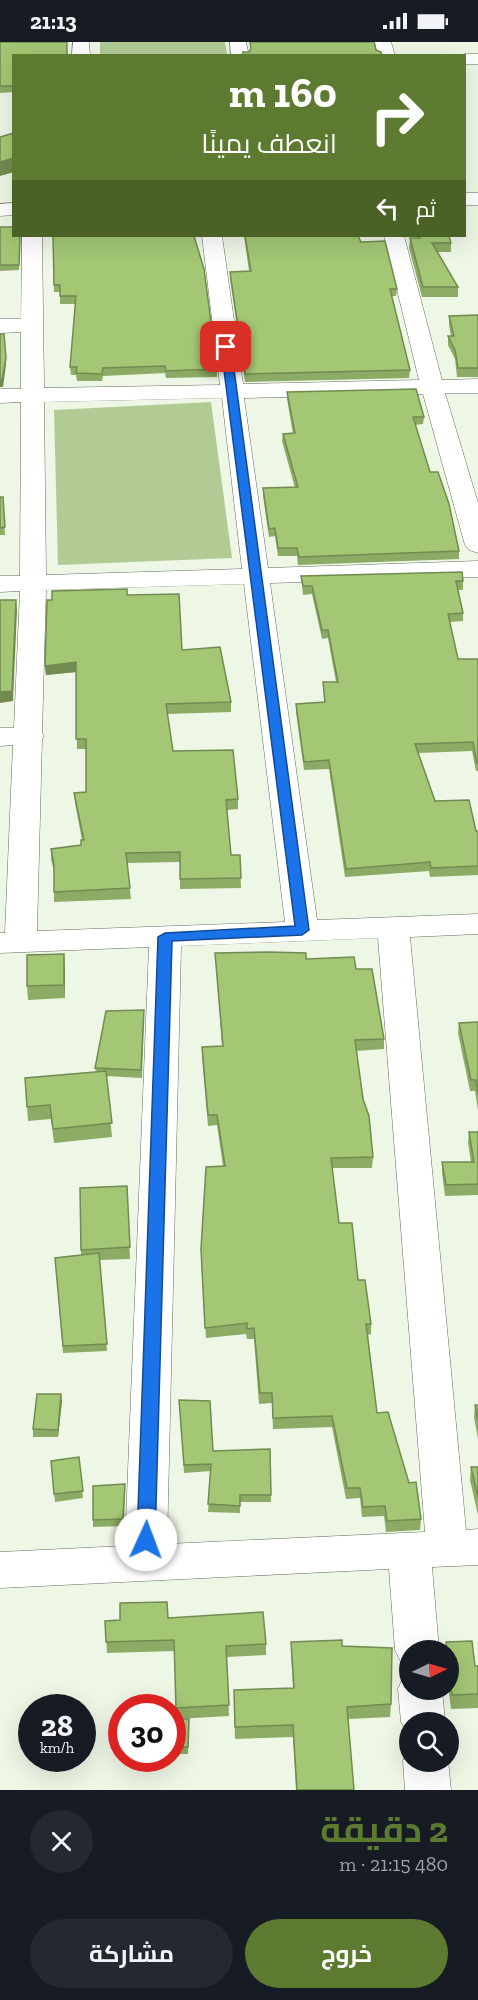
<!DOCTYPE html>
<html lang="ar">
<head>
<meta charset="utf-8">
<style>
  :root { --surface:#171b24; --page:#242831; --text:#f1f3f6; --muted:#9ea1a6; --accent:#5d7b30 }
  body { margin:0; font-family:"Zilla Slab",Cairo,serif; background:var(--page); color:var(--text); direction:rtl; height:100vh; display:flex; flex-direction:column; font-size:22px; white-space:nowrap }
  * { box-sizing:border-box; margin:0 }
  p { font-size:20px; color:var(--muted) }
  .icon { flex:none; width:33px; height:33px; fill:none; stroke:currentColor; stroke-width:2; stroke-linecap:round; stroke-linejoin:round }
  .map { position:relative; height:1748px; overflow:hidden; direction:ltr }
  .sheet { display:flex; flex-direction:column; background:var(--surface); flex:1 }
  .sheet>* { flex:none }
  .banner { position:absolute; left:12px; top:12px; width:454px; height:183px; border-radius:0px; box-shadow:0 6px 24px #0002; direction:rtl; background:#5d7b30; color:#fff; overflow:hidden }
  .needle { width:39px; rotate:85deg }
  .fabs { position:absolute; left:399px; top:1598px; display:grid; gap:12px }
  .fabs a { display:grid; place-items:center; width:60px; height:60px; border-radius:50%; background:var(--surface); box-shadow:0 6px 24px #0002; font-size:30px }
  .speed { position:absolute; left:18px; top:1652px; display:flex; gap:12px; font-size:30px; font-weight:700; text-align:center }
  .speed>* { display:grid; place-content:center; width:78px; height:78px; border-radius:50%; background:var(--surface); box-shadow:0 6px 24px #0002; line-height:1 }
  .speed small { font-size:15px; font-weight:400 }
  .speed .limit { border:9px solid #d22; background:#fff; color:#111 }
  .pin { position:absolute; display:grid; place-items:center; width:51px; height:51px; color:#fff; margin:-26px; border-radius:12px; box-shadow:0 3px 9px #0006 }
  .me { position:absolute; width:66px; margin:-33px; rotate:2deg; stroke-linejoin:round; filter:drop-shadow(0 0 4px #0008) }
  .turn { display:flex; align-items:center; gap:21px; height:126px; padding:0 30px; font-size:27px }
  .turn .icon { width:78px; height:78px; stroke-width:2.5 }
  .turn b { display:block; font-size:42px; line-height:51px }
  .then { display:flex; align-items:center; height:57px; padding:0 30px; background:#0003; gap:12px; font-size:22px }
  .round { display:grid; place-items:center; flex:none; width:63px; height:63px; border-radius:32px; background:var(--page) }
  .headline { display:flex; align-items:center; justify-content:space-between; height:102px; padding:0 30px }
  h1 { font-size:36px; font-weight:700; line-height:45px; color:var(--accent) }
  .button { display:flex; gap:12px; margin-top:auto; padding:12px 30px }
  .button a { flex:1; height:69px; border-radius:36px; background:var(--accent); color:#fff; font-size:24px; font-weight:700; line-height:69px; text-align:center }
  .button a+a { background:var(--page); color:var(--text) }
  .status { display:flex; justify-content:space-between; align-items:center; height:42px; padding:0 30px; background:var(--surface); direction:ltr }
  .status svg { height:16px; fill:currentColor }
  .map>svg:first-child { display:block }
</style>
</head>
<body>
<div class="status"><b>21:13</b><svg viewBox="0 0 49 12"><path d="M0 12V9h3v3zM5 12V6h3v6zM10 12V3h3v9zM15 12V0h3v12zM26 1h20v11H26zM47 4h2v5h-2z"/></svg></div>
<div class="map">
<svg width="478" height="1748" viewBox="0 0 478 1748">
  <rect width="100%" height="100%" fill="#eef6e6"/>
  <!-- green -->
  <path fill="#b2cb95" d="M100 0H225L227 13H100Z
    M211 360 232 516 58 523 54 368Z"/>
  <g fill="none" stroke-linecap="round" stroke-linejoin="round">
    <!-- minor casing -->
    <g stroke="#656c5e" stroke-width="1">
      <path id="minor" d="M73 0H89L90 14H72Z
        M230 0H246L249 14H231Z
        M375 0H391L395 14H378Z
        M465 12H478V22H465V14H459Z
        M22 194H42L44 346 220 343 202 194H222L243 342 419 338 384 194H404L442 338 478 337V351H445L478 461V511L469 508 465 503 423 352 244 356 268 526 478 519V535L270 541 317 878 478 872V892L410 895 466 1488 478 1487V1523L432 1525 439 1608H410V1624L402 1622 395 1608 389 1527 0 1546V1510L125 1504 149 905 0 911V891H5L13 703 0 704V686H14L20 549 0 550V534H20L21 360 0 361V347H21V290L0 291V277H21ZM222 356 242 527 46 533 44 360ZM244 542 285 880 37 889 42 697 44 694 42 691 46 548ZM378 896 425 1490 167 1502 181 904Z
        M410 1631V1647H442L445 1680H410V1695L401 1680 398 1647 404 1633Z
        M410 1705V1719L448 1718 451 1748H405L403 1719Z"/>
    </g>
    <!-- secondary casing -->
    <g stroke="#656c5e" stroke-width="1">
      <path id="secondary" d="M465 151H478V163H465Z
        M14 161V173L0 174V162Z"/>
    </g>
    <!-- minor -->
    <use href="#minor" fill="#fff" fill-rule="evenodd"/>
    <!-- secondary -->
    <use href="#secondary" fill="#fff" fill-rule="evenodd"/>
  </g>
  <!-- wall -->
  <path fill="#8cab64" d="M0 0 14 14V50L0 51Z
    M0 185 14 194H20L19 228 0 229Z
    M53 194 217 327V335L166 336 165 331 103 334 102 339H77L76 333H71L70 325 75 262H60V250H54Z
    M244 194H358L361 200 397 247 396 254H392L410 328 409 336 245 340 230 237V230L249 229Z
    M416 194H449L451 201V210H438L458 245V255H422L409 206 410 196H417Z
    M478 273V335H457L455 317 448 303V294H451L449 283V274Z
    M287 350 424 375 423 382 415 383 430 430 459 509V517L298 523 297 514H278L275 494 269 495 263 454V446H295L282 399 283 392H293L287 357Z
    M0 455H3L5 493H0Z
    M301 534 463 539V548H458L463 571V579L450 580 458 617H478V729H476L472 709 418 711 435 759 476 789H478V833L430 835 429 829 345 835 329 727 304 728 296 670V662L324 660 323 640H336L328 596 322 597 312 552 303 553Z
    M127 553 182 608 231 660V670L167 672 173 709 238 757V767L227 768 231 813H240L241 846 180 847V820L127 821 131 857 54 860V830L51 817V807L81 803 82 798 75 761 74 751 86 750V707H77L76 630 46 633 45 624Z
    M215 911 306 917 356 927 384 997V1007L356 1009 373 1115 372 1126H332L339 1181 371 1282V1292L368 1293 377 1371 409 1441 421 1477 420 1488 386 1490 384 1474 362 1475 360 1456 346 1457 332 1385 273 1387 272 1361 259 1362 254 1297H247L246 1292 206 1296 201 1218 223 1124 217 1083 208 1084 202 1015V1005L222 1004Z
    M65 925V956L28 958 27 944Z
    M144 975 142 1036 106 1034 112 1095 54 1101 51 1077 28 1079 25 1036 96 1030 95 1026Z
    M478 980V1069L475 1049H470L458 991 459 981Z
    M469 1090H478V1153L445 1154 442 1131V1120H471L468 1101Z
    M127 1144 130 1217 100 1218 107 1309 63 1311 55 1216 81 1213 80 1146Z
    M179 1358 213 1409 270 1407 271 1460H240V1471L208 1470 211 1429 184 1431Z
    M62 1359 58 1395H33V1387Z
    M475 1363H478V1397L474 1375Z
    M79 1415 83 1456 55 1460 51 1419Z
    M471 1425H478V1473L470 1438Z
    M125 1442 124 1484 93 1485V1478Z
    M168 1576 266 1602V1613L227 1615 229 1674 176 1677 175 1609 107 1611 105 1579Z
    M291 1600 342 1604 391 1662 390 1675 348 1677 354 1748H296L293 1695 235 1697 234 1660 293 1646 291 1612Z
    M446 1600 475 1624H478V1666L451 1667 448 1644V1608H446Z
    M172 1677H189L188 1712H172Z"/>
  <!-- shaded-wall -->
  <path fill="#728b51" d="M14 116V130L0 134V120Z
    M6 316V323L3 345H0V338Z
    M16 558 17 568 13 659 0 661V650Z
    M76 620V630L46 633 45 624Z
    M64 912 65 925V956L64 943Z
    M61 1352 62 1359 58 1395V1388Z"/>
  <!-- building -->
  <path fill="#a3c774" stroke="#728b51" stroke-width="1.5" d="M0 0H67V14H14V44H0Z
    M250 0H374L376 8 381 10 382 14H242L243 10H249L251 7Z
    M14 91V116L0 120V95Z
    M0 185H14V194H20L19 223H0Z
    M53 194H194L204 227 217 327 166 329 165 324 103 326 102 332 76 331 77 325H70L76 254H60V243H54Z
    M245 194H358L361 200 385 199 397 247H390L410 328 245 332 230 230 251 229Z
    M419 194H449L451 201H432L458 245H423L410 196H420Z
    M478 273V326H458L455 308 448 294H454L449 274Z
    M0 292H4L6 316 2 338H0Z
    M416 347 424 375H413L430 430H438L449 462 459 509 299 515 297 506H278L275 486 269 487 263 446 298 445 283 392 295 391 287 350Z
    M0 455H3L5 485 0 486Z
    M462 530 463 539H456L463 571 448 572 458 617H478V721H477L473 700 415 702 435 759 469 758 476 789H478V824L431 826 430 820 346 827 329 718 304 720 296 662 325 660 323 640H338L328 588H322L312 544H303L301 534Z
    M127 547V553L179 552 182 608 220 605 231 660 166 662 173 709 233 708 238 757 226 758 231 813H240L241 836 180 837V810L126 811 130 846 54 850V823L51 807 81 803V798H84L74 751 86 750V697H76V620L45 624 47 558H52V549Z
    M0 558H16L12 649 0 650Z
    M269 910 306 911V917L354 915 356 927H372L384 997 355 998 363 1057 369 1074 373 1115 331 1116 339 1181H352L358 1238H365L371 1282H366L377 1371 388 1370 409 1441 416 1440 421 1477 387 1479 385 1464 363 1465 360 1446H347L332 1374 273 1376 272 1351H260L254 1286 247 1287V1281L205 1286 201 1207 206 1125 225 1124 217 1073H208L202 1005 223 1004 215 911Z
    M64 912V943L27 944V913Z
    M144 968 141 1028 95 1026 106 969Z
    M478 980V1053L476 1038H471L459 981Z
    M106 1029 112 1081 53 1087 50 1063 27 1065 25 1036Z
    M469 1090H478V1142L446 1143 442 1120H474Z
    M127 1144 130 1205 81 1208 80 1146Z
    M99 1211 107 1302 63 1304 55 1216Z
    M37 1352H61L58 1388 33 1387Z
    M179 1358 210 1359 213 1409 270 1407 271 1453H240V1464L208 1462 211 1422 184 1423Z
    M475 1363H478V1378Z
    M79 1415 83 1449 54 1452 51 1419Z
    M471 1425H478V1455Z
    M125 1442 123 1477 93 1478V1444Z
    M167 1560 168 1576 263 1570 266 1602 226 1604 229 1663 176 1666 174 1598 106 1600 105 1579 120 1578V1561Z
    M342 1598V1604L392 1606 391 1662 347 1665 354 1748H297L293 1683 235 1685 234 1648 294 1646 291 1600Z
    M472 1599 475 1624H478V1652L452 1653 448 1619V1608H447L446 1600Z
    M172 1677H189L188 1705H172Z"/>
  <!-- route -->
  <path fill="#1a73e8" stroke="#114b97" stroke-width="1.5" d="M226 302 231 305 309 888 302 893 172 899 155 1498 152 1504 146 1506 140 1504 137 1498 158 895 165 891 295 884 221 305Z"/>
</svg>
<div class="fabs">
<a><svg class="needle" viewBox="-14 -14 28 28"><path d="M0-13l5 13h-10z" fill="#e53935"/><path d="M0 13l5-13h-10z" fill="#9ea1a6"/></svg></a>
<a><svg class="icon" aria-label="search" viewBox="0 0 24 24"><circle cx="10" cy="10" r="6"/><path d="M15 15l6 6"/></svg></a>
</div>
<div class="speed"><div>28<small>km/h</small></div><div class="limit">30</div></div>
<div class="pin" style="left:226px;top:305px;background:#d93025"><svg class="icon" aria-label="arrive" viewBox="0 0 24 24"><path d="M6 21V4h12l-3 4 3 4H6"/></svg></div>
<svg class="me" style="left:146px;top:1498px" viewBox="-20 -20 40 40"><circle r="19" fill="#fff"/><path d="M0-13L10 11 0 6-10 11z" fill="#1a73e8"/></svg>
<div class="banner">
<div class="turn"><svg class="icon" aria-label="right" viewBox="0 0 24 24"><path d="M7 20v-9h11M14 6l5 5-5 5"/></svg><div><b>160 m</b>انعطف يمينًا</div></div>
<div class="then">ثم<svg class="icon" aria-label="left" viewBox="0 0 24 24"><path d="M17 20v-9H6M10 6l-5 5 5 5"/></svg></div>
</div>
</div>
<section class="sheet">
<div class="headline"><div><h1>2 دقيقة</h1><p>480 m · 21:15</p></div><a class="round"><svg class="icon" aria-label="close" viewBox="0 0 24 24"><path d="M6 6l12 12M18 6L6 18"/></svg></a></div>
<div class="button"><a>خروج</a><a>مشاركة</a></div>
</section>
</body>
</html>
